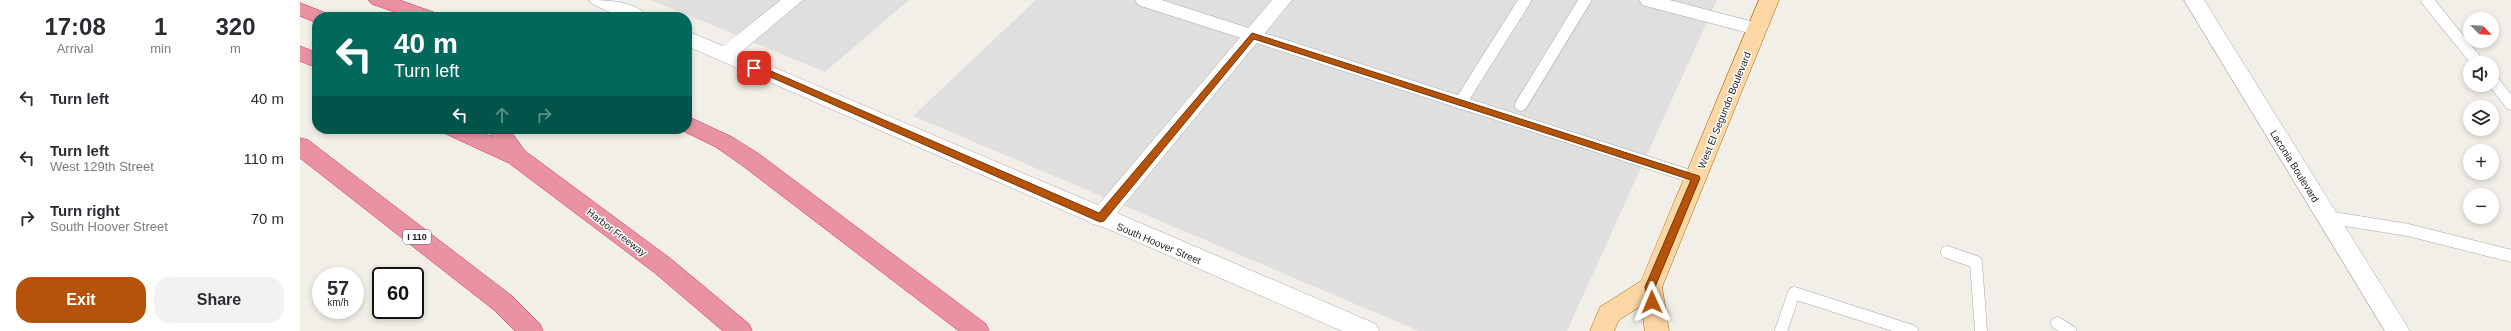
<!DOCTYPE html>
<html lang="en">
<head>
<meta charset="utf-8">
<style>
  :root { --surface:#fff; --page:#f2f2f3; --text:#2b2b33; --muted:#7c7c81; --accent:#b45309 }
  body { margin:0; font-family:Arial,sans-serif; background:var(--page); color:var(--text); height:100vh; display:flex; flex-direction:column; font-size:15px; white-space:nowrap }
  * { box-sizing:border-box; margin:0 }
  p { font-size:13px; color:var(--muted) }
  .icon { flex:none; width:22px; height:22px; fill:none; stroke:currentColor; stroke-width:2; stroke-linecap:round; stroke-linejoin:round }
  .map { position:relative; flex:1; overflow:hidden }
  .side { display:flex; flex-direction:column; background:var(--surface); width:300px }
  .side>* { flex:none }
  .guide { position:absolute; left:12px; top:12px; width:380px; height:122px; border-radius:16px; box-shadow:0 2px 6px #0003; background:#00695c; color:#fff; overflow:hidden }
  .needle { width:26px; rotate:115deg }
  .fabs { position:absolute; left:2163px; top:12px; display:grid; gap:8px }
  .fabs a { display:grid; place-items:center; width:36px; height:36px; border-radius:50%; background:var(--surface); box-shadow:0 2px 6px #0003; font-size:20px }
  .speed { position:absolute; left:12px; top:267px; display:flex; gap:8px; font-size:20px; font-weight:700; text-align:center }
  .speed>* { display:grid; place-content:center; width:52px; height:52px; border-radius:50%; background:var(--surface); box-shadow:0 2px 6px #0003; line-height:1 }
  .speed small { font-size:10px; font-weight:400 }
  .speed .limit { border:2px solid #111; border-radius:6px; background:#fff; color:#111 }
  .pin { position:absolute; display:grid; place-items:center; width:34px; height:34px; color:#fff; margin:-17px; border-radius:8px; box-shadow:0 2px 6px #0006 }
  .me { position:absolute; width:44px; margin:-22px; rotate:359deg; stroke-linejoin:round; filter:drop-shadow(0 0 3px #0008) }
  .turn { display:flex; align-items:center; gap:14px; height:84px; padding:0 16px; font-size:18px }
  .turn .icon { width:52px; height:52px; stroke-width:2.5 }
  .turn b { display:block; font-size:28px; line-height:34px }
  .lanes { display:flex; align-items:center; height:38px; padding:0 16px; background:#0003; justify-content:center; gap:20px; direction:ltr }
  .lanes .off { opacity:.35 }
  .eta { display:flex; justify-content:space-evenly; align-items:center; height:68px; text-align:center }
  .eta b { font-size:24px; font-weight:700; line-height:28px }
  .cta { display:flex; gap:8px; margin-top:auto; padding:8px 16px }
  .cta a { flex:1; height:46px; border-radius:16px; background:var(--accent); color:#fff; font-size:16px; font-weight:700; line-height:46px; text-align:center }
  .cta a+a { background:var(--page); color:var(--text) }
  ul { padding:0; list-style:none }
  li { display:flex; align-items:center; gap:12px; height:60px; padding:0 16px }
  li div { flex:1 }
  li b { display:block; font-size:15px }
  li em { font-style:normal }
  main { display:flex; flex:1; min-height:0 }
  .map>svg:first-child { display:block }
</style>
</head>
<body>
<main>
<section class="side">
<div class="eta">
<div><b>17:08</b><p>Arrival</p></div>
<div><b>1</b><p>min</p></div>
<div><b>320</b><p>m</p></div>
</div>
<ul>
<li><svg class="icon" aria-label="left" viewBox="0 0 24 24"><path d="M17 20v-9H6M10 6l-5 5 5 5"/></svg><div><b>Turn left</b></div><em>40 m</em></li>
<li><svg class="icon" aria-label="left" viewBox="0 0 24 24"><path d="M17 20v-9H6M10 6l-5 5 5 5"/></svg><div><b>Turn left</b><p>West 129th Street</p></div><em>110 m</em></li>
<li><svg class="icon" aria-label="right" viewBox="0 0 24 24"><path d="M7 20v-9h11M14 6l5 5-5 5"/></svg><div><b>Turn right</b><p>South Hoover Street</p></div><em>70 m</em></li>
</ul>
<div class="cta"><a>Exit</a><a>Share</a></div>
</section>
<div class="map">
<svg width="2211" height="331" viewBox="0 0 2211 331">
  <rect width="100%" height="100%" fill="#f2efe9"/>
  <!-- residential -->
  <path fill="#e0dfdf" d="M351 0H609L525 72Z
    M736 0H1417L1267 331H1119L613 116Z"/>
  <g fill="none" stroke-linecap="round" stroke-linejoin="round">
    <!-- service casing -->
    <g stroke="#a9a9a9" stroke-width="13">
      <path id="service" d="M842 0 1396 178
        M1346 0 1457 29
        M2127 0 2178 63
        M2192 80 2211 104
        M1160 103 1225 0
        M1221 105 1285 0
        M2027 217 2108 230 2211 256
        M1647 252 1676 262 1681 331
        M1757 323 1770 331
        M1481 331 1494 293 1612 331"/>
    </g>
    <!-- minor casing -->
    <g stroke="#a9a9a9" stroke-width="1">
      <path id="minor" d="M289 0C306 0 337 1 348 17H321L292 4Z
        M481 0H503L440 53 798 205 972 0H992L817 213 1076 324 1079 331H1042L801 226 792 224 790 222 387 46V31L423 46Z"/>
    </g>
    <!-- tertiary casing -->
    <g stroke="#a9a9a9" stroke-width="1">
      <path id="tertiary" d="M1884 0H1904L2110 331H2085Z"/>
    </g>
    <!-- primary casing -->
    <g stroke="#a06b00" stroke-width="1">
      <path id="primary" d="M1459 0H1479L1362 287 1369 331H1345L1341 306 1319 320 1314 331H1290L1300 307 1341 281Z"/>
    </g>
    <!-- motorway casing -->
    <g stroke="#dc2a67" stroke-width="1">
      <path id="motorway" d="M69 0H99L136 13 139 17H109L72 4Z
        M0 3 26 13 29 17H17V23L0 16Z
        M0 46 17 53V68L0 61Z
        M387 116 432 137 459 154 686 324 689 331H659L443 166 416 147 379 129H387Z
        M143 129H174L192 137 187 129H209L225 151 371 259 449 324 452 331H423L355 273 209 163 146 134Z
        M0 138 8 140 212 296 240 324 243 331H215L194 310 0 158Z"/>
    </g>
    <!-- service -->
    <use href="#service" stroke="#fff" stroke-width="12"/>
    <!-- minor -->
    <use href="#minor" fill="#fff" fill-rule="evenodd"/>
    <!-- tertiary -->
    <use href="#tertiary" fill="#fff" fill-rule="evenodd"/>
    <!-- primary -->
    <use href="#primary" fill="#fcd6a4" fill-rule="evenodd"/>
    <!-- motorway -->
    <use href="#motorway" fill="#e892a2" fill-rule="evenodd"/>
  </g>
  <!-- route -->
  <path fill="#b45309" stroke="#753606" d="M952 33 1399 176 1400 178 1355 287 1356 304H1349L1345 287 1391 180 954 39 804 221 800 222 450 68 457 65 799 213Z"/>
  <g text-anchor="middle" stroke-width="3" stroke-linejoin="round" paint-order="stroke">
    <!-- shield labels -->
    <rect fill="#fff" stroke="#646464" stroke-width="1" x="103" y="230" width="28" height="14" rx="3"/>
    <g font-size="9" font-weight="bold" fill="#222">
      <text x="117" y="240">I 110</text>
    </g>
    <!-- street labels -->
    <g font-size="10" fill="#222" stroke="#fff">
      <text transform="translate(1424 110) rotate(-68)" y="4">West El Segundo Boulevard</text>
      <text transform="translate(1995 166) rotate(58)" y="4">Laconia Boulevard</text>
      <text transform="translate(317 232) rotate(37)" y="4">Harbor Freeway</text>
      <text transform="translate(859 243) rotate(23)" y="4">South Hoover Street</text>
    </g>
  </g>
</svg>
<div class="fabs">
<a><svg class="needle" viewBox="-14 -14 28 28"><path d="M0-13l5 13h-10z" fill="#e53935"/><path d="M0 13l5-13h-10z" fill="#7c7c81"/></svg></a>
<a><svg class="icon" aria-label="sound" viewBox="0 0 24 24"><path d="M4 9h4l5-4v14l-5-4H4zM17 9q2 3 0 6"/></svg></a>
<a><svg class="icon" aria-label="layers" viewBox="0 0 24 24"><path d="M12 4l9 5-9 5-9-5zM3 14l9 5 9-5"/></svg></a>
<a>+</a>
<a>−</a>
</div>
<div class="speed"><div>57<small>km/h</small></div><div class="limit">60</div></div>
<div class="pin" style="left:454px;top:68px;background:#d93025"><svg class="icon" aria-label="arrive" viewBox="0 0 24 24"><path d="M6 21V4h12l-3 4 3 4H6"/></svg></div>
<svg class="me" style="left:1352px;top:302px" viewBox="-20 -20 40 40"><path d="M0-17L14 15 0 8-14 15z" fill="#b45309" stroke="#fff" stroke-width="4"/></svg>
<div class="guide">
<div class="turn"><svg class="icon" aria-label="left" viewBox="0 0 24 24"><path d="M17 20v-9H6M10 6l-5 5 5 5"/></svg><div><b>40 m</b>Turn left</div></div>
<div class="lanes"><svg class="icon" aria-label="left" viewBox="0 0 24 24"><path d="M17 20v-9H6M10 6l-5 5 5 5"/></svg><svg class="icon off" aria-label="ahead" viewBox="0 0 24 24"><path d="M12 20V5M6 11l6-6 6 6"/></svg><svg class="icon off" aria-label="right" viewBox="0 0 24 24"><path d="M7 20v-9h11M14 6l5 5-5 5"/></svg></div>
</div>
</div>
</main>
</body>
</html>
